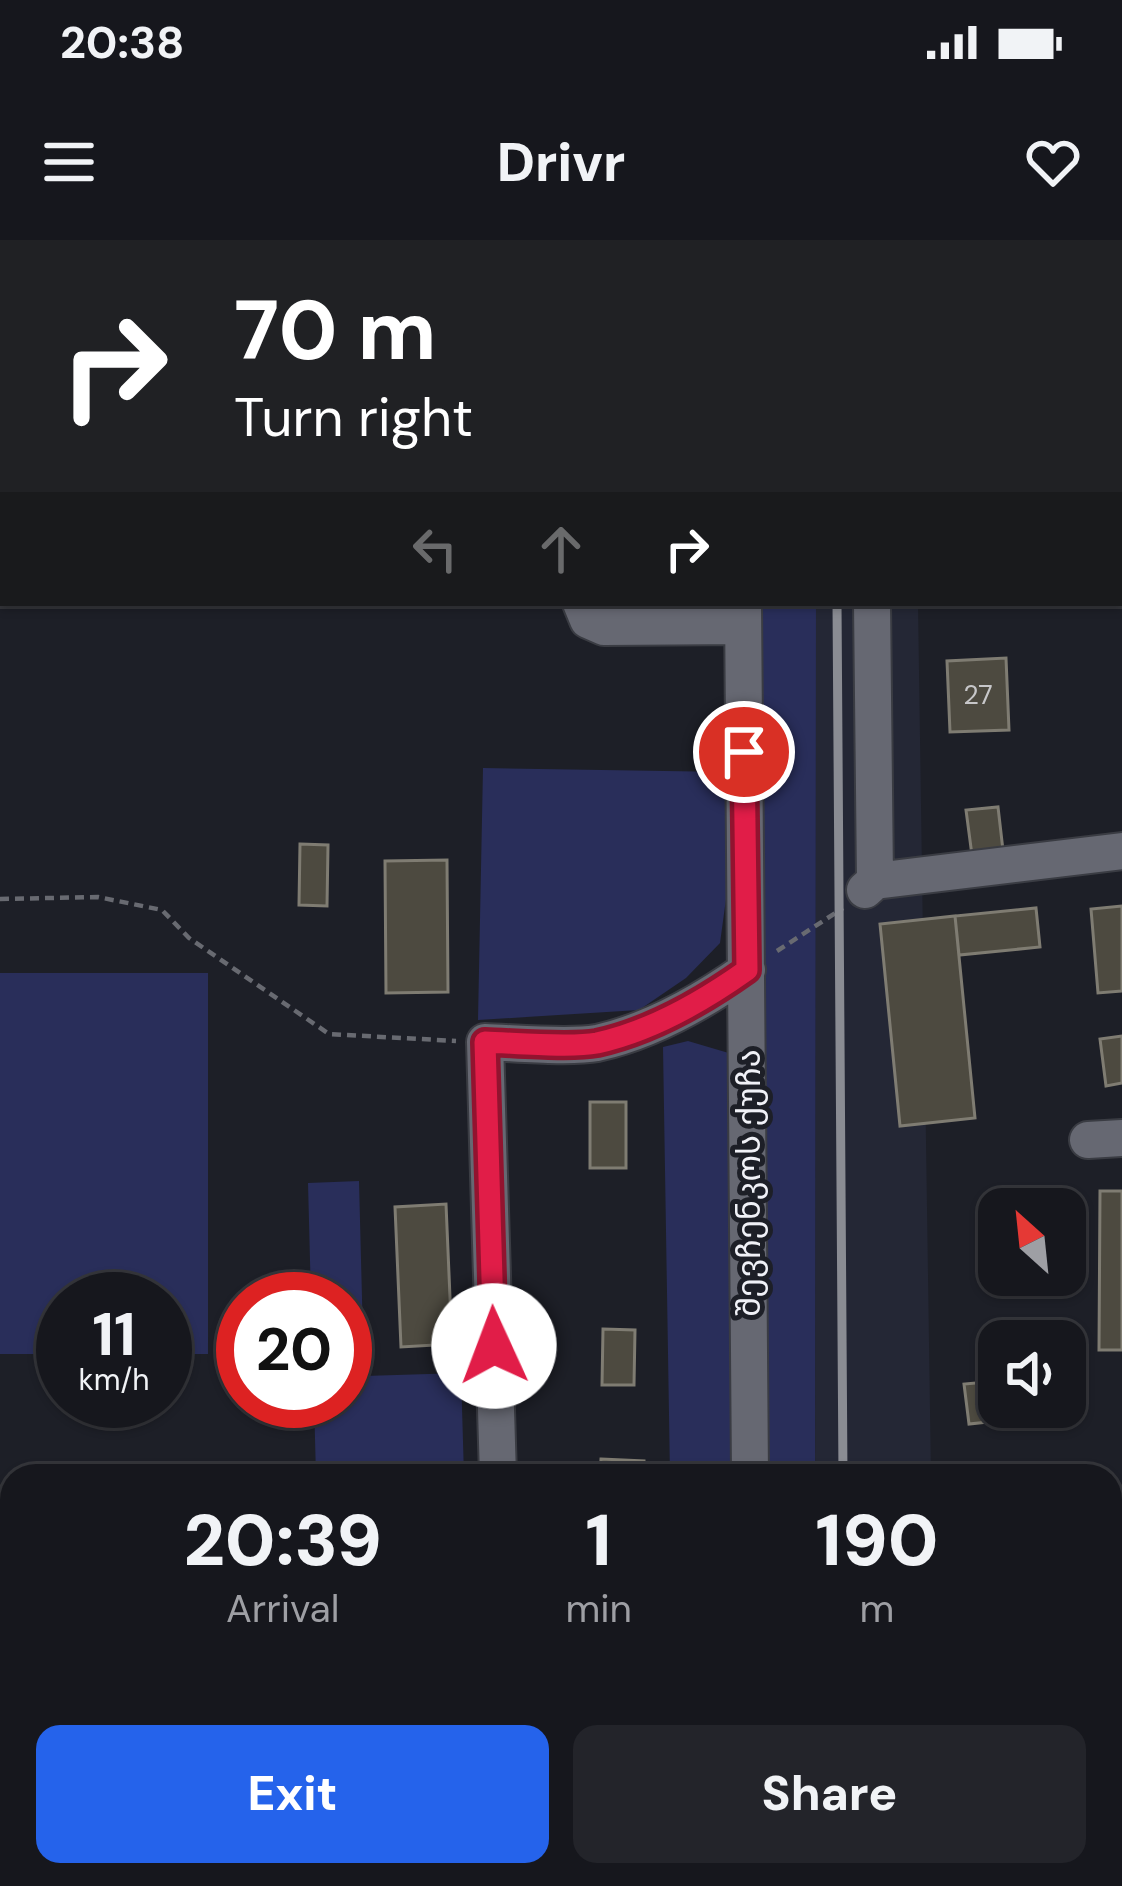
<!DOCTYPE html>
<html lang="en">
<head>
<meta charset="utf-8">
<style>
  :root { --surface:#16171d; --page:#23242a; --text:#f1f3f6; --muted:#9e9fa4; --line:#35363b; --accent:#2563eb }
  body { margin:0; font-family:"DM Sans","Noto Sans Georgian",sans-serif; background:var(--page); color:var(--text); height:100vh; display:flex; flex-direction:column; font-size:45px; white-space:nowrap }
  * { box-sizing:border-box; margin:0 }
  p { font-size:39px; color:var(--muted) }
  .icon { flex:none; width:66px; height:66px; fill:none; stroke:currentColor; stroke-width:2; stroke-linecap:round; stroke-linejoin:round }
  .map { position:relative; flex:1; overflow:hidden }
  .panel { position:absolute; left:0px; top:1224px; width:1122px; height:423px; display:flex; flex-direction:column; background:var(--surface); border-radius:36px 36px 0 0; box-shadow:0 3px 9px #0004,0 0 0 3px var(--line) }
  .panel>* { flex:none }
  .guide { position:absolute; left:0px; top:0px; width:1122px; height:366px; box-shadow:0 3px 9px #0004,0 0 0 3px var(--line); background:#202124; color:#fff; overflow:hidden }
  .needle { width:78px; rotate:333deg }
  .buttons { position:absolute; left:978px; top:948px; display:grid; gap:24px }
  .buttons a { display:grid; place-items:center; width:108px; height:108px; border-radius:24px; background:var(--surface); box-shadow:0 3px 9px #0004,0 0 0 3px var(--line); font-size:60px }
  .speed { position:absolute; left:36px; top:1032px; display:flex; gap:24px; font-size:60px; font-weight:700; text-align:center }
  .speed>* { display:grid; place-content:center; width:156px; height:156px; border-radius:50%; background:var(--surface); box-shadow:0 3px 9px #0004,0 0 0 3px var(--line); line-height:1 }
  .speed small { font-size:30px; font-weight:400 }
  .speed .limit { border:18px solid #d22; background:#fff; color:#111 }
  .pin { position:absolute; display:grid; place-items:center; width:102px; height:102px; color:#fff; margin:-51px; border:6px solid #fff; border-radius:50%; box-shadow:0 3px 12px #0007 }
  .me { position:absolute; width:132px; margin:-66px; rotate:358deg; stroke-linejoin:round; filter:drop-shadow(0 0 9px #0008) }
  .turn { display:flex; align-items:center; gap:42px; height:252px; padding:0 36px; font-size:54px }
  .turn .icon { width:156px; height:156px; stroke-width:2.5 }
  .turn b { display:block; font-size:84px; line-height:102px }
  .lanes { display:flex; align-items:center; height:114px; padding:0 36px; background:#0003; justify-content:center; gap:60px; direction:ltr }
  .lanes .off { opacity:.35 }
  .eta { display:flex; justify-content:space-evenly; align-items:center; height:204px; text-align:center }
  .eta b { font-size:72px; font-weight:800; line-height:84px }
  .action { display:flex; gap:24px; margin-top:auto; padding:24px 36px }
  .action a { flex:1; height:138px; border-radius:24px; background:var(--accent); color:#fff; font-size:48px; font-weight:800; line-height:138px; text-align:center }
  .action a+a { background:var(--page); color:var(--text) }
  .status { display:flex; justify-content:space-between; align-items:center; height:84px; padding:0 60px; background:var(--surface); direction:ltr }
  .status svg { height:33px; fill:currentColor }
  header { display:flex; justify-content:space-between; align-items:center; height:156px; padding:0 36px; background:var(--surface); font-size:54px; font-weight:800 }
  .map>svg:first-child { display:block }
</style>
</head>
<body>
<div class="status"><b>20:38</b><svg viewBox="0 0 49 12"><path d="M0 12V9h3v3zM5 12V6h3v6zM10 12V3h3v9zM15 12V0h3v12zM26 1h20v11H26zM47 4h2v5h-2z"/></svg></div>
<header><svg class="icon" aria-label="menu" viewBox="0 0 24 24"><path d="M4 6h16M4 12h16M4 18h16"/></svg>Drivr<svg class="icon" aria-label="heart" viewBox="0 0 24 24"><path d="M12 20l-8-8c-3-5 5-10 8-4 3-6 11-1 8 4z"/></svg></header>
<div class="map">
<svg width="1122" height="1646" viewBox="0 0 1122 1646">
  <rect width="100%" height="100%" fill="#1d1f27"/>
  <!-- built -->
  <path fill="#242735" d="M816 363H918L931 1236H815Z
    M815 1635H937V1646H815Z"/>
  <!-- green -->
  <path fill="#292e5a" d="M743 363H816L815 1236H750Z
    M483 528 728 532 726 659 720 703 686 738 639 770 478 780Z
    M0 733H208V1114H165V1059H63V1114H0Z
    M688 801 732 814 733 1236H670L663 807Z
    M359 941 364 1136 461 1133 464 1236H316L314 1161H345V1059H311L308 943Z
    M538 1635H734V1646H538Z"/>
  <!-- building -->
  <path fill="#4d4a40" stroke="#7f7c72" stroke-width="3" d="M1006 418 1009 490 950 492 947 421Z
    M998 567 1004 619 973 623 966 570Z
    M300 604 328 605 327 666 299 665Z
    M447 620 448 752 386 753 385 621Z
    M1122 666V751L1098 753 1091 669Z
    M1036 668 1040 707 959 715 955 676Z
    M955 676 975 878 900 886 880 684Z
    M1122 796V843L1106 846 1100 799Z
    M590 862H626V928H590Z
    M1100 951H1122V1110H1099Z
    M446 964 452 1104 401 1107 395 967Z
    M603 1089 635 1090 634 1145H602Z
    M999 1141V1167H1022L1024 1178 969 1184 964 1144Z
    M1065 1163 1068 1173 1040 1180 1036 1167H1065Z
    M601 1219 644 1221V1236H600Z
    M1110 1389 1122 1390V1451H1110Z
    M73 1635H154L155 1646H74Z
    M347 1635H460V1646H347Z
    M1055 1635H1099L1100 1640 1056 1644Z"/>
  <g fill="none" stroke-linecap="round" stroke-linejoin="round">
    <!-- minor casing -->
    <g stroke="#3a3c43" stroke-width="40">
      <path id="minor" d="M739 0V3
        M863 0V3
        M578 3V0
        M581 363 588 380 604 387 743 386
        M743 363 750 1236
        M872 363 875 641
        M865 650 875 641 1122 611
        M1088 900 1122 898
        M498 1236 485 802C516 803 569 808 597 803 652 791 702 762 747 730
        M510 1635 511 1646
        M753 1635V1646"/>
    </g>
    <!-- path -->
    <path stroke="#686a71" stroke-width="4.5" stroke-dasharray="9 6" stroke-linecap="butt" d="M0 659 98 657 162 670 189 698 329 794 456 801
      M777 711 843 668"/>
    <!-- minor -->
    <use href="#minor" stroke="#666872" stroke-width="36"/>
    <!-- rail -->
    <path stroke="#8a8c93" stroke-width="9" d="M835 0V3
      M837 363 843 1236
      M846 1635V1646"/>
  </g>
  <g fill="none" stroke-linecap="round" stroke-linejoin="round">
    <!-- route casing -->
    <g stroke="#92132f" stroke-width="30">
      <path id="route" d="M494 1106 485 802C516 803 570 808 597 803 652 791 702 762 747 730L744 512"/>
    </g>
    <!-- route -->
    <use href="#route" stroke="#e11d48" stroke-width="21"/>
  </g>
  <g text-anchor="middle" stroke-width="10" stroke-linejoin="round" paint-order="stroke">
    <!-- number labels -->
    <g font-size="27" fill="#c7c7c9">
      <text x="978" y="464">27</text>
    </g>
    <!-- street labels -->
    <g font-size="33" fill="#f0f1f7" stroke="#1d1f27">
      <text transform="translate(748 943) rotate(-90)" y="12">შევჩენკოს ქუჩა</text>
    </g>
  </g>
</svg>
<div class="buttons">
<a><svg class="needle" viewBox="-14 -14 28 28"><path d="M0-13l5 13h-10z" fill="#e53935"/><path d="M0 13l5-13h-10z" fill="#9e9fa4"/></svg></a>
<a><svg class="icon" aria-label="sound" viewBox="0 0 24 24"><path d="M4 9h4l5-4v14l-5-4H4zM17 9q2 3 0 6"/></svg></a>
</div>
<div class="speed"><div>11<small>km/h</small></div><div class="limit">20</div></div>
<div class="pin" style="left:744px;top:512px;background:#d93025"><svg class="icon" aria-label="arrive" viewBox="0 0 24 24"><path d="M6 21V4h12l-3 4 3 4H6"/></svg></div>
<svg class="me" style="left:494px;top:1106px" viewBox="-20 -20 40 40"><circle r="19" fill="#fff"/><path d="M0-13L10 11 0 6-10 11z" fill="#e11d48"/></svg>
<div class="guide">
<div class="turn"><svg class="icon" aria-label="right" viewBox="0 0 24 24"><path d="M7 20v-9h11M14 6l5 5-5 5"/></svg><div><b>70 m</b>Turn right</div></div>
<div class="lanes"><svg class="icon off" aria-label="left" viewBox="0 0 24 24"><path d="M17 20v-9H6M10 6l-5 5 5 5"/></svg><svg class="icon off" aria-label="ahead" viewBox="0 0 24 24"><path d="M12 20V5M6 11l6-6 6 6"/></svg><svg class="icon" aria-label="right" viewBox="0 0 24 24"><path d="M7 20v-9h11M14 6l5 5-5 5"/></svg></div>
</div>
<section class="panel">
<div class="eta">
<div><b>20:39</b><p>Arrival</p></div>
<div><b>1</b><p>min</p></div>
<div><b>190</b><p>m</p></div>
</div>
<div class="action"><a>Exit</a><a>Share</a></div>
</section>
</div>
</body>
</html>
